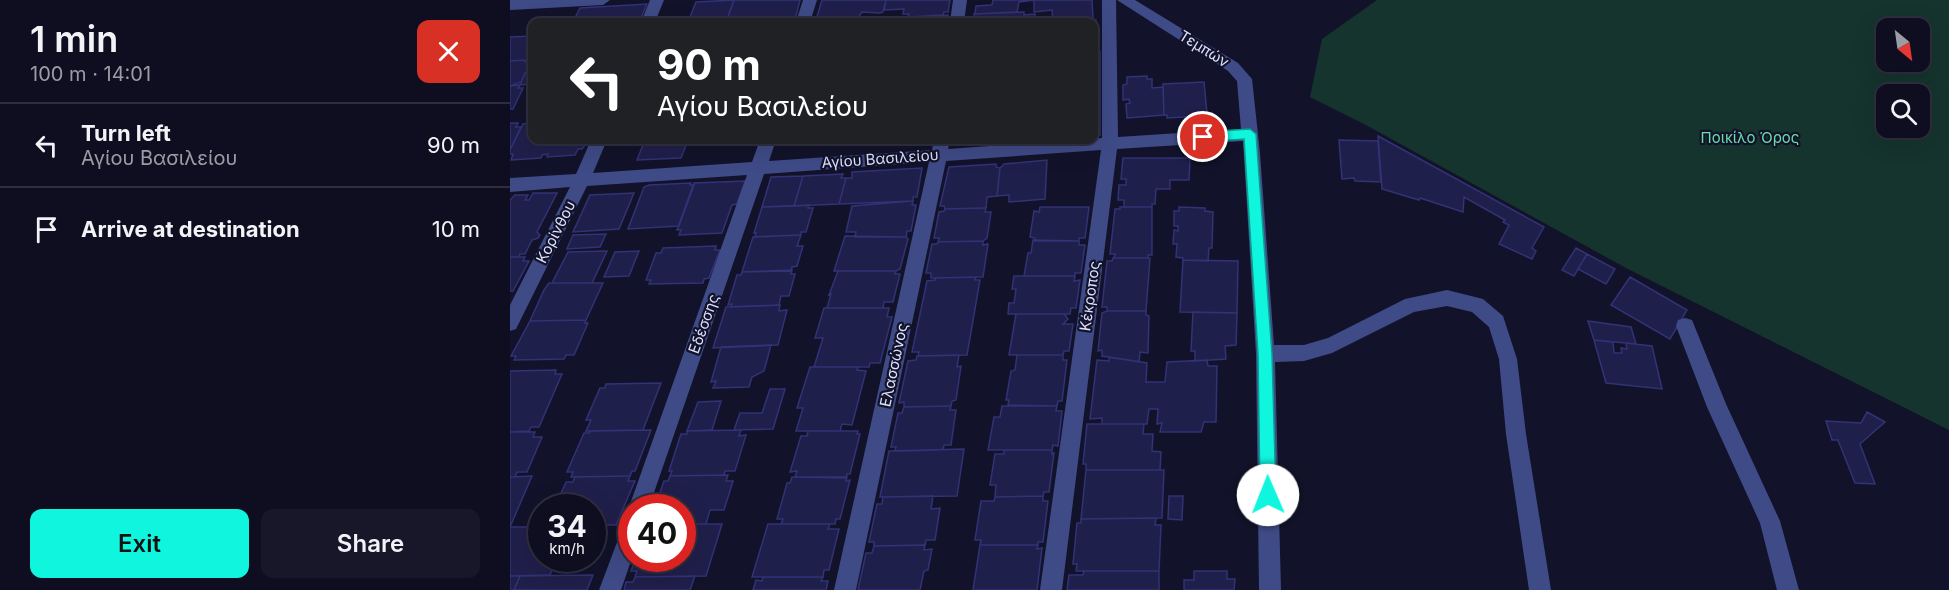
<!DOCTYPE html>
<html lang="en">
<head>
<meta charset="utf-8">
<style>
  :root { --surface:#0e0e20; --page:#171729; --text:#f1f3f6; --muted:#9b9ca5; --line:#2e2e3e; --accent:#10f6de }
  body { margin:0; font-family:Inter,sans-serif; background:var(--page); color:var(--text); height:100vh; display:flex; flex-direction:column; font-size:22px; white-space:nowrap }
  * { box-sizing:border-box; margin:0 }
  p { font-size:20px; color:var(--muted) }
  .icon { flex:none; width:33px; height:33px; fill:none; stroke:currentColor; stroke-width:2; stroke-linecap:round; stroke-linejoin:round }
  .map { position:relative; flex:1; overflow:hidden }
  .panel { display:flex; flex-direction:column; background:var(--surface); width:510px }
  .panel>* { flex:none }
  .guide { position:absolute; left:18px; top:18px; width:570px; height:126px; border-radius:12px; box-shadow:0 6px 24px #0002,0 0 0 2px var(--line); background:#202124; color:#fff; overflow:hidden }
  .needle { width:39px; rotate:151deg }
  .fabs { position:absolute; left:1366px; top:18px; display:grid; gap:12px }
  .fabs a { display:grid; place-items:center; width:54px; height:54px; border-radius:12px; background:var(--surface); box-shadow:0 6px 24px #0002,0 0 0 2px var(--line); font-size:30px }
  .speed { position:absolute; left:18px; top:494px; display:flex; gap:12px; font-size:30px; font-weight:700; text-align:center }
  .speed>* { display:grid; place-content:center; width:78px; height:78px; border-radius:50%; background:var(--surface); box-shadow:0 6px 24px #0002,0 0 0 2px var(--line); line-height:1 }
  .speed small { font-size:15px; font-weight:400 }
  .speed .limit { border:9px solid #d22; background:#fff; color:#111 }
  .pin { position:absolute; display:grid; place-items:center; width:51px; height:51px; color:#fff; margin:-26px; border:3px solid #fff; border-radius:50%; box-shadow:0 2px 6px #0007 }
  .me { position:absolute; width:66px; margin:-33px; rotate:359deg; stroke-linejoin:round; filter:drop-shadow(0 0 4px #0008) }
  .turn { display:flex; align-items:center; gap:21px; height:126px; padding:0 30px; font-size:27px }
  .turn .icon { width:78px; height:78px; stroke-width:2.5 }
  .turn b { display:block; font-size:42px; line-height:51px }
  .round { display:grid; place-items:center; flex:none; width:63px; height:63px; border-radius:12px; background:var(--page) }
  .head { display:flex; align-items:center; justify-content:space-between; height:102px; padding:0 30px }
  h1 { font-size:36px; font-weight:600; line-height:45px }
  .cta { display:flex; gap:12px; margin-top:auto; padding:12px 30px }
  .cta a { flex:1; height:69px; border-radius:12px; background:var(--accent); color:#111; font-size:24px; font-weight:600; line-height:69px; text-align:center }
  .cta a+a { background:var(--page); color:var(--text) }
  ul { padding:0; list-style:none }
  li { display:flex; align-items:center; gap:18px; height:84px; padding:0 30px; border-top:2px solid var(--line) }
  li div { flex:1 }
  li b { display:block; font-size:22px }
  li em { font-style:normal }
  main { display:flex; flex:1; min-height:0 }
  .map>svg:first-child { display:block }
</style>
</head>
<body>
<main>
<section class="panel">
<div class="head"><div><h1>1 min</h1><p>100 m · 14:01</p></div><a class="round" style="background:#d93025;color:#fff"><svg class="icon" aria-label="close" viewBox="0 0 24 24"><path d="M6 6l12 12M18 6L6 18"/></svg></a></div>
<ul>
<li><svg class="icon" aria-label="left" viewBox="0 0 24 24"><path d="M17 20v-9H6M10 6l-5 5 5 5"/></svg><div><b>Turn left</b><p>Αγίου Βασιλείου</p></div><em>90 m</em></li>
<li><svg class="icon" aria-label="arrive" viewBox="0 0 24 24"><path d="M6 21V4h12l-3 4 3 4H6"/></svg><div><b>Arrive at destination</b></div><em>10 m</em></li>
</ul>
<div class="cta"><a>Exit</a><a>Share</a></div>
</section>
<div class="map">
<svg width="1439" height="590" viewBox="0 0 1439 590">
  <rect width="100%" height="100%" fill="#12132a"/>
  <!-- green -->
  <path fill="#15342d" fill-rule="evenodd" d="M867 0H1439V430L1116 268 854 124 800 97 812 39ZM1377 28H1410V62H1377ZM1410 94V128H1377V94Z"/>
  <!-- building -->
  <path fill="#1f1f4b" stroke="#323276" stroke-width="1.5" d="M224 0 216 22H178L186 2Z
    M224 0H290L285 20 280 22H244L245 18 217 20Z
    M312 0H376L373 12 370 13 352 12 347 19 306 20Z
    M376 0H440L438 12H434L433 15 398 17 399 14H393L394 9 374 10Z
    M483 0H524L509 2 507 12 465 14 466 6 482 5Z
    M524 0H582L583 18 543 22 542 10 524 12Z
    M137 4 129 22H63L70 8Z
    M514 12V15L525 14 524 22H458L459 17H464V14Z
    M438 15 436 22H386L387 18Z
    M357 18 356 22H309L310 20Z
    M586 20 587 53H584V22H551Z
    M22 36V57L19 60 0 61V37Z
    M590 52V75L584 76V53Z
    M16 60 15 62H21L11 82 0 86V61Z
    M15 73H22V84L10 85Z
    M590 75V98L584 99V76Z
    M637 76V79H642V88L653 87 654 115 617 118 616 104 620 103 619 99 613 100V85L617 84V77Z
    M694 82 697 113H691V116L657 118V115H654L653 84Z
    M10 85 8 88H13L3 109H0V86Z
    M590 98V135H584V99Z
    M0 123H8L6 127H11L0 150Z
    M22 123V140H79L72 149H68L65 155 37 157 38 154 32 155 31 158 1 160 3 154H0V150L13 124Z
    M868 136 1034 227 1022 248 1026 251 1022 259 989 244 999 225 993 222 995 220 954 197 953 212 910 198 909 200 872 189Z
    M135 140H178L171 158 127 160Z
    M829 140 868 141 871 182 845 181 844 178 832 179Z
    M613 158H680L679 180H660V189H646L645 204H642V207H614V200H608L609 185H616V179H611Z
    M537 160 535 199 499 202V195L487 196 490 168 494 164Z
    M486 164V167L490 168 487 196 477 197 476 208 435 209 434 206H430L439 167Z
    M412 168 407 197H403V201L329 204 336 178H342V172Z
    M333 174 331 178H336L329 204 284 206 293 176Z
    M293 176 284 206 252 207 261 177Z
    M235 181 227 204 222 205 212 233 169 235 171 230H167L184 183Z
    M181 183 180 185H184L169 226 118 229 134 187 139 185Z
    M23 193H47L27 232 30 235 28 238 22 240 15 254H10L9 257H0V200L5 195H18L15 200H19Z
    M124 193 109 229 63 232 80 195Z
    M403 201 402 205H406L401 231H397L396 237H345L346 232H336L342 206Z
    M299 205 298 208H303L296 232H291V235L245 237 246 233H244L252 207Z
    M530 207H579L575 238H569V241H525V238L520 237 524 211 529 212Z
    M610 207H642V255H638V258H604L605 254H600L605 209H610Z
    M669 207 695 208V211L703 212 702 248H699L698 261 673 260V258L666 257 667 244H663L664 230 668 231V226H664V211H669Z
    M476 208 475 212H481L477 238 473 241 428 242 429 238H424L429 212 434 211 435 209Z
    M96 234 90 247 57 249 63 235Z
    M291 235 287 246H293L287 266 282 267 281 271 232 272 243 237Z
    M335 236 396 237 398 239 390 269 386 271H324Z
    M523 240 569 241V245H575L571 273H565V276H514L518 253H521Z
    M473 241V245L478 244 473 277 421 278V273H416L422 244H427L428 242Z
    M206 246 205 250H210L199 278 194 279 193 283 139 284 141 280H136L146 253H151L153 248Z
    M1066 248 1077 254 1064 276 1052 270Z
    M97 251 82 283H42L58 252Z
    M129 251 119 276 94 277 105 252Z
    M1077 254 1105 269 1096 284 1068 269Z
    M0 257H15L13 261H19L3 291H0Z
    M603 258H640L636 311H597V307H592L597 261H602Z
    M673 260 728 261 727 313 670 312Z
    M282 270 281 274H285L279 296H271L269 305 221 307 222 304 218 305 227 275H231L232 272Z
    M328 271H386L385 274H390L383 302H374L373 308H317L321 294 319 295Z
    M504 276H565L564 281 570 280 566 308H561L560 314H498L499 303H504L506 289H502Z
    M466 277 465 280H470L457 355 408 356 409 352H402L417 281 425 280 426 278Z
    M1120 277 1177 310 1160 339 1101 305Z
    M39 283H93L76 320 20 321 34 290Z
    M270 305 269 311 277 310 268 345 203 348 216 307Z
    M314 308H379L377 317H382L370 363H360L359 367H304L313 338H305Z
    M597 311H636V315L639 316 638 353 630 352 629 362 592 356V350L588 351 592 313Z
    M683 312 727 313 726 345 715 346 716 359 685 361V351H681Z
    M506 314H554L558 319 553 324H563L559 351H554L553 355H499Z
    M76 320 75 323H78L64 355H56L54 359 4 360 6 356H1L20 321Z
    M1078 321 1121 327 1126 344 1084 340Z
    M1084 340 1103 342 1104 353H1112L1111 348 1117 349 1116 343 1142 346 1152 389 1096 383Z
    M261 345 254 371 242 377 239 387 203 388 206 381 201 382 211 347Z
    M449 355 447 367 451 366 446 400 442 401 441 406 394 407V402L389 403 398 361 406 360 407 356Z
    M507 355H553V360H557L552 401H548L547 406 498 405 499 400H496L501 371 505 370Z
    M599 357 637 363 636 382H655L657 362 697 360 698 366H707L706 422H694L691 432H650L652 423 647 424 648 409H639L637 424H592V418L580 419 587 360 599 361Z
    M300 367H348L347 370 356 371 342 425 332 424 330 431H286L293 408H287Z
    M46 370 45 374H52L29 427H21L19 431 0 432V371Z
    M151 383 133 430 76 431 81 420H76L90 388H95L96 384Z
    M260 389H275L263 429 224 430 230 413H252Z
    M211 401 202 430 177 431 188 402Z
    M441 406 440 410H446L441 445H434L433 450 385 451 386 447H381L388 413H392L394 407Z
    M492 406H547L546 411H552L548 446 543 445 542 450H478L484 417H490Z
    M1357 412 1375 422 1350 444 1365 484 1345 483 1328 440H1322L1316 421 1351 423Z
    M577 424H634L633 434H643L642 451 651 452 650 470H576V464H573Z
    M141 430 125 471H122L120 476 61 477 63 472H57L74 433H79L81 431Z
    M231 430 229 436 236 435 225 471H215L214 475 160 476 162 471H159L171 434H177V431Z
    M298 431H348L347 434H350L340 474H337L336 478 285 477 287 471 280 472 291 436H297Z
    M0 432H25L23 437H32L17 472H7L5 477H0Z
    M454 449 447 496 370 497 379 451Z
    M494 450H542V454L544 453 539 492H534L533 496 485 497 486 485H480L485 454H494Z
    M576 470H654L652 518 571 519Z
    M218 475 216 481H223L214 510H200L196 524H172V507H145L154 481H158L160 476Z
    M22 476 0 527V477Z
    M120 476 118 481H125L106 525H82V507H45L56 482H63L65 477Z
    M282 477H337L336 481 340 480 330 519H326L325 524H271L273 519H267L277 483H280Z
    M423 496 421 509 430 508 425 540H416L415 545 364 546V542H359L367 504H372L373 497Z
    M533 496V501H538L533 542H528V545H470L471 540H465L471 501H484L485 497Z
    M659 496H673L672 520 658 519Z
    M646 518 645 525H651L649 571H566L567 564H563L567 523H571V519Z
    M172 524H212L196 576 125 577 127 571H121L126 558H172Z
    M258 524H320L318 529H329L319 570H314L313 577H242Z
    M0 527H32V558H47L40 575 0 576Z
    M415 545 414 550 422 549 418 570 414 571 410 590H348L356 553H362L364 546Z
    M470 545H528L527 549 532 548 527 590H463Z
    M574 571H649V590H557L559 575H573Z
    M684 571H717V579H725L724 590H674V580H684Z
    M83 575 77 590H4L10 576Z
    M0 576H10L4 590H0Z
    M185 576 180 590H114L116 582H123L125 577Z
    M253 577H313L311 581H318L316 590H243L246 580 252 581Z"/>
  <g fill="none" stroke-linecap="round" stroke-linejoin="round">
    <!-- minor -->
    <path fill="#3f4b87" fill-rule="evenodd" d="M0 0H100L93 5 0 10Z
      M140 0H154L145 22H131Z
      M293 0H307L300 22H286Z
      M443 0H457L454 22H440Z
      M592 0H606L608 137 731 129 727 81 718 71 607 0H625L728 63 742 79 750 153 764 345H794L818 338 895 299 937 290 973 299 993 316 1007 359 1016 434 1041 590H1019L996 434 989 359 979 327 962 312 937 306 904 312 822 353 794 361 765 362 771 590H749L746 354 733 141 607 149 552 590H530L591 150 436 161 346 590H324L419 162 254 174 139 507H122V514L119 507 237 175 77 186 6 329 0 331V305L60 187 0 192V178L66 174 81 140H97L83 173 242 162 250 140H266L259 161 422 150 424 140H440L438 149 592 138Z
      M1175 318 1182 320 1216 404 1270 521 1289 590H1267L1250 523 1197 407 1166 326 1168 320Z
      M122 518V558L111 590H89L115 521Z"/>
  </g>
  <!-- route -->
  <path fill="#10f6de" stroke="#0aa090" stroke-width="1.5" d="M740 129 746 134 762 354 766 495 763 501 758 503 752 501 750 495 748 354 734 139 693 142 687 137 693 132Z"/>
  <g text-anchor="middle" stroke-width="4.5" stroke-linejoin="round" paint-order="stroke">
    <!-- street labels -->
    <g font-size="15" fill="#dde0fe" stroke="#12132a">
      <text transform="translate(694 49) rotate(32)" y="5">Τεμπών</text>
      <text transform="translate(370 159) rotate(-4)" y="5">Αγίου Βασιλείου</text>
      <text transform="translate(46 232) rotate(-63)" y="5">Κορίνθου</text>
      <text transform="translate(580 296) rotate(-82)" y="5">Κέκροπος</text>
      <text transform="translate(194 324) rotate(-70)" y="5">Εδέσσης</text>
      <text transform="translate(384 365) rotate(-78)" y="5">Ελασσώνος</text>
    </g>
    <!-- park labels -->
    <g font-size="15" fill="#6adda8" stroke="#12132a">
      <text x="1240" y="143">Ποικίλο Όρος</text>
    </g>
  </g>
</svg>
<div class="fabs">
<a><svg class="needle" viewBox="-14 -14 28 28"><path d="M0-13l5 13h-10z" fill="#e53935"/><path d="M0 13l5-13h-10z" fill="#9b9ca5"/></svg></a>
<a><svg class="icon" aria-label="search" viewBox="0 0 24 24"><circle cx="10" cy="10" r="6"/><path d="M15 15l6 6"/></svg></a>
</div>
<div class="speed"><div>34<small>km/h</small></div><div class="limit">40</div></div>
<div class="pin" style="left:693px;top:137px;background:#d93025"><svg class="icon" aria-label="arrive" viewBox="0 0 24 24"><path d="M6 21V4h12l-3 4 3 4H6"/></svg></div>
<svg class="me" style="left:758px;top:495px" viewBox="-20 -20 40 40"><circle r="19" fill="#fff"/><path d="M0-13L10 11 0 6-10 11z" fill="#10f6de"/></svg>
<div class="guide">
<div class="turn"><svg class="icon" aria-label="left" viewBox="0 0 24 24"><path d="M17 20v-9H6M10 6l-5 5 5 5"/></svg><div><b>90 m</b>Αγίου Βασιλείου</div></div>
</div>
</div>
</main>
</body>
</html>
